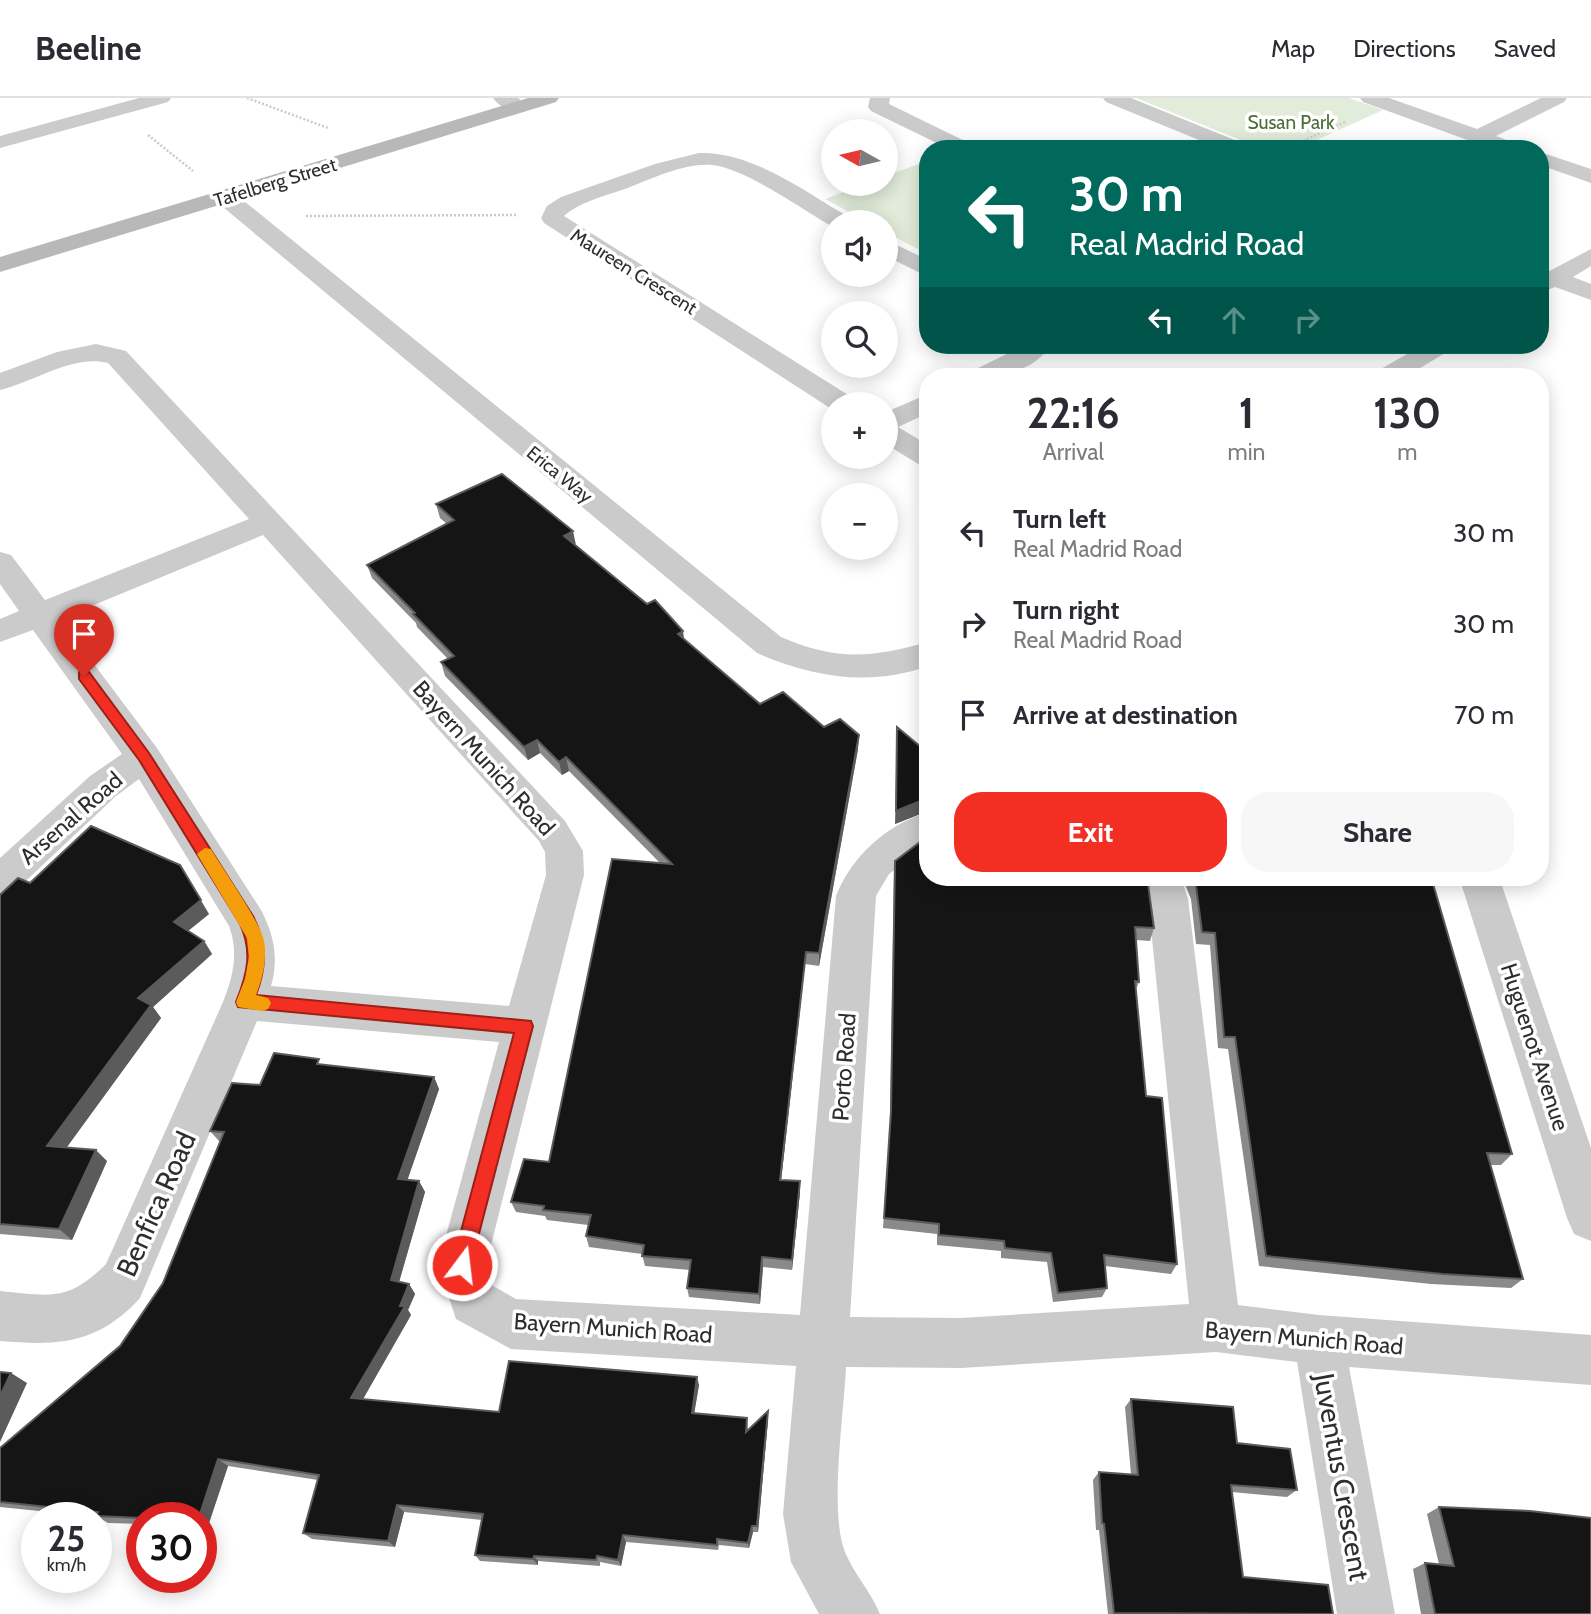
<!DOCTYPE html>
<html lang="en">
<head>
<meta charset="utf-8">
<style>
  :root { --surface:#fff; --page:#f7f7f7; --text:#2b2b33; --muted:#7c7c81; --line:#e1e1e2; --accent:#f22f22 }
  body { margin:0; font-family:Cabin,sans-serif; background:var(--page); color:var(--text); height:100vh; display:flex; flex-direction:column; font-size:26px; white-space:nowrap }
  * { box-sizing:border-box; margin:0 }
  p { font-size:23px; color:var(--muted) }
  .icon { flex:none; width:38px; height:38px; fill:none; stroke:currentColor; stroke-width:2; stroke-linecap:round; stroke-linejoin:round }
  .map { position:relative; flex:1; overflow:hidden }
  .sheet { position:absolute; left:919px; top:270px; width:630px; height:518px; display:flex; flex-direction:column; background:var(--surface); border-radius:28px; box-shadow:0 4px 18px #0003 }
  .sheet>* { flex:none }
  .top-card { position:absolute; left:919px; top:42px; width:630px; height:214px; border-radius:28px; box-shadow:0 4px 18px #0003; background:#00695c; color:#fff; overflow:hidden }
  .needle { width:46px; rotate:278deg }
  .fabs { position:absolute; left:821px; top:21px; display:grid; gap:14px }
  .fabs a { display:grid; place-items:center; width:77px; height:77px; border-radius:50%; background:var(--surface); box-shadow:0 4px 18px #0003; font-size:35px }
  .speed { position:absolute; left:21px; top:1404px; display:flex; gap:14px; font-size:35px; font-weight:700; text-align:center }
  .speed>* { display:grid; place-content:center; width:91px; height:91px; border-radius:50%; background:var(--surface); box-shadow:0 4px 18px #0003; line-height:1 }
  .speed small { font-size:18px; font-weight:400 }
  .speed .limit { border:10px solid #d22; background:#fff; color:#111 }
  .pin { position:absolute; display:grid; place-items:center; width:60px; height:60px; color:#fff; margin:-72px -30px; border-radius:50% 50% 50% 0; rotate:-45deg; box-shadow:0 0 7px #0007 }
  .pin .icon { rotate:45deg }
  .me { position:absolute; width:77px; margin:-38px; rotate:15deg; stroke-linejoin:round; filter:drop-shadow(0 0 5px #0008) }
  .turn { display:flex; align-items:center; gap:24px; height:147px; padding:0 35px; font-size:32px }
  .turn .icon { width:91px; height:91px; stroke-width:2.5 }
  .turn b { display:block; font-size:49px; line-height:60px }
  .lanes { display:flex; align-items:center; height:66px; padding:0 35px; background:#0003; justify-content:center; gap:35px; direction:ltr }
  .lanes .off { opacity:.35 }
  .eta { display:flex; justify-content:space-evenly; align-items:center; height:119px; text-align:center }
  .eta b { font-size:42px; font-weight:700; line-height:49px }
  .cta { display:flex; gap:14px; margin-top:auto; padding:14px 35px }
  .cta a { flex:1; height:80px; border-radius:28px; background:var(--accent); color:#fff; font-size:28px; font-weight:700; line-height:80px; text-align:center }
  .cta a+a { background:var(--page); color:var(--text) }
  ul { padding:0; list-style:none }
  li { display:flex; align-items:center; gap:21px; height:91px; padding:0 35px }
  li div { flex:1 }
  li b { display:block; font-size:26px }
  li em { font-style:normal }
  header { display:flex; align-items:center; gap:42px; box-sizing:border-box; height:98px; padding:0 35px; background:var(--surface); border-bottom:2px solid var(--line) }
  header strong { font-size:33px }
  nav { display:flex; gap:38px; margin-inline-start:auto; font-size:24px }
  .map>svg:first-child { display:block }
</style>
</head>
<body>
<header>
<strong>Beeline</strong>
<nav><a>Map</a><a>Directions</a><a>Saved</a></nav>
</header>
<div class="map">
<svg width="1591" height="1516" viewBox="0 0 1591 1516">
  <rect width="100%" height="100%" fill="#fff"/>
  <!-- green -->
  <path fill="#e1ecda" d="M1136 0H1349L1383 12 1297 51H1263Z
    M927 63V156L886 134V124H868L825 101 865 86H886V78Z"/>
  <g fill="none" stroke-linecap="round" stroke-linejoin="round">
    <!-- path -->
    <path stroke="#cbcbcb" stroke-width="2.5" stroke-dasharray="2 2" stroke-linecap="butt" d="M247 0 328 30
      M148 37 193 73
      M1285 51 1345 24
      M306 118 518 117"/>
    <!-- street -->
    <path fill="#cbcbcb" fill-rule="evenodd" d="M139 0H171L168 4 0 50V38Z
      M493 0H518L529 9 526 13C514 16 500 10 493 0Z
      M870 0H890L889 6 973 47 976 51H949L871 13 868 9Z
      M1103 0H1131L1247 47 1250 51H1221L1106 4Z
      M1360 0H1389L1477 31 1541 0H1567L1564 4 1496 38 1520 47 1523 51H1492L1363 4Z
      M1540 54 1591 71V85L1540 67Z
      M699 55C752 53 805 94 849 119L852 124H833V129C803 112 745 70 712 67 685 65 653 80 628 90 608 97 581 103 564 118L853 300 857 306H833V312L544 125 541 120 547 108 561 99 655 66Z
      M225 92 233 94 781 539C837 563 870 560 928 544V568C870 589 812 579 757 555L217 104 214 99 217 94Z
      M886 142 928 162V179L886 158Z
      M1591 151V168L1573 179 1591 186V202L1555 189 1540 195V178Z
      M96 246 126 253 565 723 583 753 584 777 486 1167 493 1188 516 1201 800 1217 836 798C852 758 886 727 928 714V747L889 776 876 798 850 1219 961 1220 1189 1206 1148 801 1142 779H1181L1188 801 1238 1207 1319 1217 1591 1237V1287L1349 1269 1395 1516H1337L1297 1264 1216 1254 961 1270 846 1269C844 1315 829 1415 845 1454 854 1476 871 1494 880 1516H819L791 1464 783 1416 796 1268 511 1251 456 1221 438 1167 499 944 257 923 140 1200C98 1246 59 1248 0 1243V1193C50 1198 68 1204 106 1166L223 904C233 879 239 855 229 828L139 681 116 698 14 794 0 798V760L90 678 122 656 33 532 0 544V521L19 513 0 486V454L11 457 45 502 249 421 108 265C73 256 34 284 0 292V275L57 254ZM263 437 539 743 545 754 546 777 509 908 271 888C279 860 274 837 261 812L157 650 60 521Z
      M1025 247H1051C1032 275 1001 279 970 278L974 272Z
      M1423 247H1454L1450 252 1407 278H1375L1379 272Z
      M928 296V315L898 329 928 347V368L918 366 886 346V314Z
      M1459 779H1499L1591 1050V1143L1574 1136 1567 1120Z"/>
    <!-- secondary -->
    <path fill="#b8b8b8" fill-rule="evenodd" d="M528 0H559L556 4 0 174V159Z"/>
  </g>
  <!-- wall -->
  <path fill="#8a8a8a" d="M436 406 575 447 760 606 824 629 858 651 819 868 805 866 781 1082 800 1083V1094L792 1172 763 1169 760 1206 689 1199 687 1190 690 1172 645 1168 642 1156 589 1149 586 1138 588 1127 547 1122 545 1118 516 1114 511 1104 549 1064 660 765 569 673 562 677 540 655 528 662 445 578 441 564 448 561 417 529 416 525 372 480 367 467 447 426 440 420Z
    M897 629 928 655V713L895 726Z
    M895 763 1154 830 1150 843 1136 842 1139 884 1136 891 1146 998 1177 1166 1171 1176 1105 1168 1107 1190 1102 1199 1053 1204 1047 1164 1001 1160V1153L937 1147V1136L883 1130 890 1024 894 776Z
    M1182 779H1433L1431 781 1512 1056 1501 1067H1490L1523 1181 1511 1190 1431 1186 1259 1168 1228 951 1218 950 1210 847 1196 846 1191 801Z
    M0 797 209 816 188 833 204 843 212 856 153 909 161 920 66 1050 107 1063 72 1142 0 1136Z
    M322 967 434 979 439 991 407 1082 419 1083 425 1094 399 1184 409 1186 415 1196 408 1212 411 1217 363 1301 499 1314 699 1287 694 1315 747 1320 748 1332 768 1313V1321L758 1434H753L749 1450 719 1447 718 1452 626 1444 621 1468 600 1464V1468L538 1463V1467L480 1463 475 1457 482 1422 404 1414 395 1449 312 1441 303 1435 318 1382 228 1368 208 1428 201 1427V1419H142V1426L108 1425 98 1419 0 1409V1350L120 1248 163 1185 220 1044 219 1043 210 1033Z
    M1131 1301 1237 1345 1297 1392 1287 1399 1232 1394 1243 1479 1333 1516H1108L1099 1432H1096L1093 1382 1099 1374 1131 1376 1125 1309Z
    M1439 1409 1591 1516H1421L1413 1471 1425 1465 1439 1466 1427 1416Z"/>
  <!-- shaded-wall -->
  <path fill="#5b5b5b" d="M573 433 576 447 564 438Z
    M683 533 685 547 678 536Z
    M859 637 858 651 819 868V855Z
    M537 642 540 655 528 662 524 649Z
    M566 659 569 673 562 677 559 664Z
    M928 700V713L895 726 896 713Z
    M180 767 209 816 183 837 174 824Z
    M204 843 212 856 153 909 161 920 59 1060 47 1048 138 900Z
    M806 854 805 866 780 1093V1082Z
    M434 979 439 991 404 1092 398 1081Z
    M96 1052 107 1063 72 1142 59 1131Z
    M419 1083 425 1094 397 1191 391 1182Z
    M800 1083V1094L792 1172V1162Z
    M762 1159 763 1169 760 1206 759 1196Z
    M409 1186 415 1196 408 1212 411 1217 359 1308 351 1300 400 1208Z
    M11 1275 27 1285 0 1344V1298Z
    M697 1279 699 1287 693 1323 692 1315Z
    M768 1313V1321L758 1434 757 1428Z
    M218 1361 228 1368 208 1428 201 1424V1419H199Z
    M397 1407 404 1414 395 1449 388 1443Z
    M752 1428 753 1434 749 1450 748 1445Z
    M623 1437 626 1444 621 1468 618 1462Z
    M534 1458 538 1463V1467L533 1461Z"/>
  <!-- building -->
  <path fill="#151515" stroke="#5b5b5b" stroke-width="2" d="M502 376 573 433 564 438 647 506 655 502 683 533 678 536 760 606 783 594 824 629 840 621 859 637 819 855 806 854 780 1082 800 1083 792 1162 762 1159 759 1196 687 1190 691 1162 642 1158 644 1147 586 1138 591 1117 543 1112 544 1108 511 1104 524 1061 549 1064 612 761 672 766 566 659 559 664 537 642 524 649 441 564 454 558 413 516 415 515 367 467 454 422 436 406Z
    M897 629 928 655V700L896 713Z
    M91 728 180 767 201 802 174 824 204 843 138 900 151 907 47 1048 96 1052 59 1131 0 1126V797L18 780 30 785Z
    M928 738V779H1147L1154 830 1135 829 1139 884 1135 883 1146 998 1162 1000 1177 1166 1104 1157 1107 1190 1058 1195 1051 1155 1005 1150 1004 1143 939 1137V1126L884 1120 891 1013 895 763Z
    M1192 779H1431L1512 1056 1487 1055 1523 1181 1442 1176 1266 1158 1235 939H1224L1215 835 1202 834 1196 788Z
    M274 955 319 961 317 966 434 979 398 1081 419 1083 391 1182 409 1186 400 1208H405L351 1300 499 1314 509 1263 697 1279 692 1315 747 1320 746 1334 768 1313 757 1428H752L748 1445 717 1441V1447L623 1437 618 1462 597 1458 596 1462 534 1458 533 1461 475 1457 483 1416 397 1407 388 1443 303 1435 319 1377 218 1361 199 1419H170L147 1417V1419H142V1420L96 1418 98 1414 0 1404V1350L120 1248 163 1185 224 1034 210 1033 232 985 260 987Z
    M0 1274 11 1275 0 1298Z
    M1131 1301 1233 1309 1237 1345 1290 1351 1297 1392 1231 1387 1243 1479 1328 1487 1333 1516 1114 1515 1104 1426 1102 1425 1099 1374 1138 1377Z
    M1439 1409 1530 1413 1591 1420V1516H1435L1425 1465 1454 1468Z"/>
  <!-- route -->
  <path fill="#f22f22" stroke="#9d1f16" stroke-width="2" d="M84 573 89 574 149 655 253 818C267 846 267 868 256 897L531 923 533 928 469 1174 462 1177 455 1174 452 1167 514 935 238 909 236 904C247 877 253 854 240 826L139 662 79 581V574Z"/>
  <!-- slow -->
  <path fill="#f59e0b" d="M205 750 211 751C222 770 261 825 264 843 267 862 263 879 256 897L268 900 271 905 268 911 262 913 238 909 236 904 245 881 249 859 247 840 197 756Z"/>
  <g text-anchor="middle" stroke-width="7" stroke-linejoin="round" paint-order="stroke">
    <!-- far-park labels -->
    <g font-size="19" fill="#496c38" stroke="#fff">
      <text x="1291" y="31">Susan Park</text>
    </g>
    <!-- far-street labels -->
    <g font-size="19" fill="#2e2e2e" stroke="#fff">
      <text transform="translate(275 84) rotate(-17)" y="7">Tafelberg Street</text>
      <text transform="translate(634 173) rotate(32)" y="7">Maureen Crescent</text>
      <text transform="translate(560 376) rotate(39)" y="7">Erica Way</text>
    </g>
    <!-- street labels -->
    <g font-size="23" fill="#2e2e2e" stroke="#fff">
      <text transform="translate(484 660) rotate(48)" y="8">Bayern Munich Road</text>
      <text transform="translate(71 720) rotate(-41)" y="8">Arsenal Road</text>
      <text transform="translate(1535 949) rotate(72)" y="8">Huguenot Avenue</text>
      <text transform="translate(844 969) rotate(-86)" y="8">Porto Road</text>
      <text transform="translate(613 1230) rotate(4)" y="8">Bayern Munich Road</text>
      <text transform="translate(1304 1240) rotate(5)" y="8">Bayern Munich Road</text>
    </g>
    <!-- near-street labels -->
    <g font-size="28" fill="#2e2e2e" stroke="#fff">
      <text transform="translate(156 1106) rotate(-66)" y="10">Benfica Road</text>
      <text transform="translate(1342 1379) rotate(80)" y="10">Juventus Crescent</text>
    </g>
  </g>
</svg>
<div class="fabs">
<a><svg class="needle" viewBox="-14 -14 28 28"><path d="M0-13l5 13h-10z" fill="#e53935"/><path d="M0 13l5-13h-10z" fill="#7c7c81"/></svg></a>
<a><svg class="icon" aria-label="sound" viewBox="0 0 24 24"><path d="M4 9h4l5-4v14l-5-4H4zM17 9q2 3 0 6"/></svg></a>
<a><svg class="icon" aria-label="search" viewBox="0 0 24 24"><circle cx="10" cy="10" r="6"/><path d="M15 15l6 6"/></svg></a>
<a>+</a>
<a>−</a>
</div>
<div class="speed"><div>25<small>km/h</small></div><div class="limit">30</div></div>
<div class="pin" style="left:84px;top:578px;background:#d93025"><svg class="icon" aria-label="arrive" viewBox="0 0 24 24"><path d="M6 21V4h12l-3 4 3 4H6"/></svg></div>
<svg class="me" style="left:462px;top:1167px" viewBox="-20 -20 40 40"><circle r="17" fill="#f22f22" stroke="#fff" stroke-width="3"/><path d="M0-11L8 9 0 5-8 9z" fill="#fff"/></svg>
<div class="top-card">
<div class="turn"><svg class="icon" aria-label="left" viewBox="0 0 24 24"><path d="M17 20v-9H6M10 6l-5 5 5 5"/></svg><div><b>30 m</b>Real Madrid Road</div></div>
<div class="lanes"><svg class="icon" aria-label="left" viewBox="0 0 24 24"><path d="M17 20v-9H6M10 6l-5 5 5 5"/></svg><svg class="icon off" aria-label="ahead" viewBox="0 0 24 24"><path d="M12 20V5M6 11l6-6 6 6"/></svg><svg class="icon off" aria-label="right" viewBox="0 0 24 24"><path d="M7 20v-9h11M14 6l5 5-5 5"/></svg></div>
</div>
<section class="sheet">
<div class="eta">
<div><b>22:16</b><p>Arrival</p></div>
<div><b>1</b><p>min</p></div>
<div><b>130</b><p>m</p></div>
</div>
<ul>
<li><svg class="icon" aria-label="left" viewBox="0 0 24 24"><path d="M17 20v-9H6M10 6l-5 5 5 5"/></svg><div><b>Turn left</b><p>Real Madrid Road</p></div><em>30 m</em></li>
<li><svg class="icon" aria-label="right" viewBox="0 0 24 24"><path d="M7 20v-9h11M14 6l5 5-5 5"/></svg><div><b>Turn right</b><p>Real Madrid Road</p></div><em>30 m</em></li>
<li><svg class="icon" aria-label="arrive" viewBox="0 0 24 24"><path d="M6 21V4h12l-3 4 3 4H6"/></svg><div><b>Arrive at destination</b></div><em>70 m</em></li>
</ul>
<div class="cta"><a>Exit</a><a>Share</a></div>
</section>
</div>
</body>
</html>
